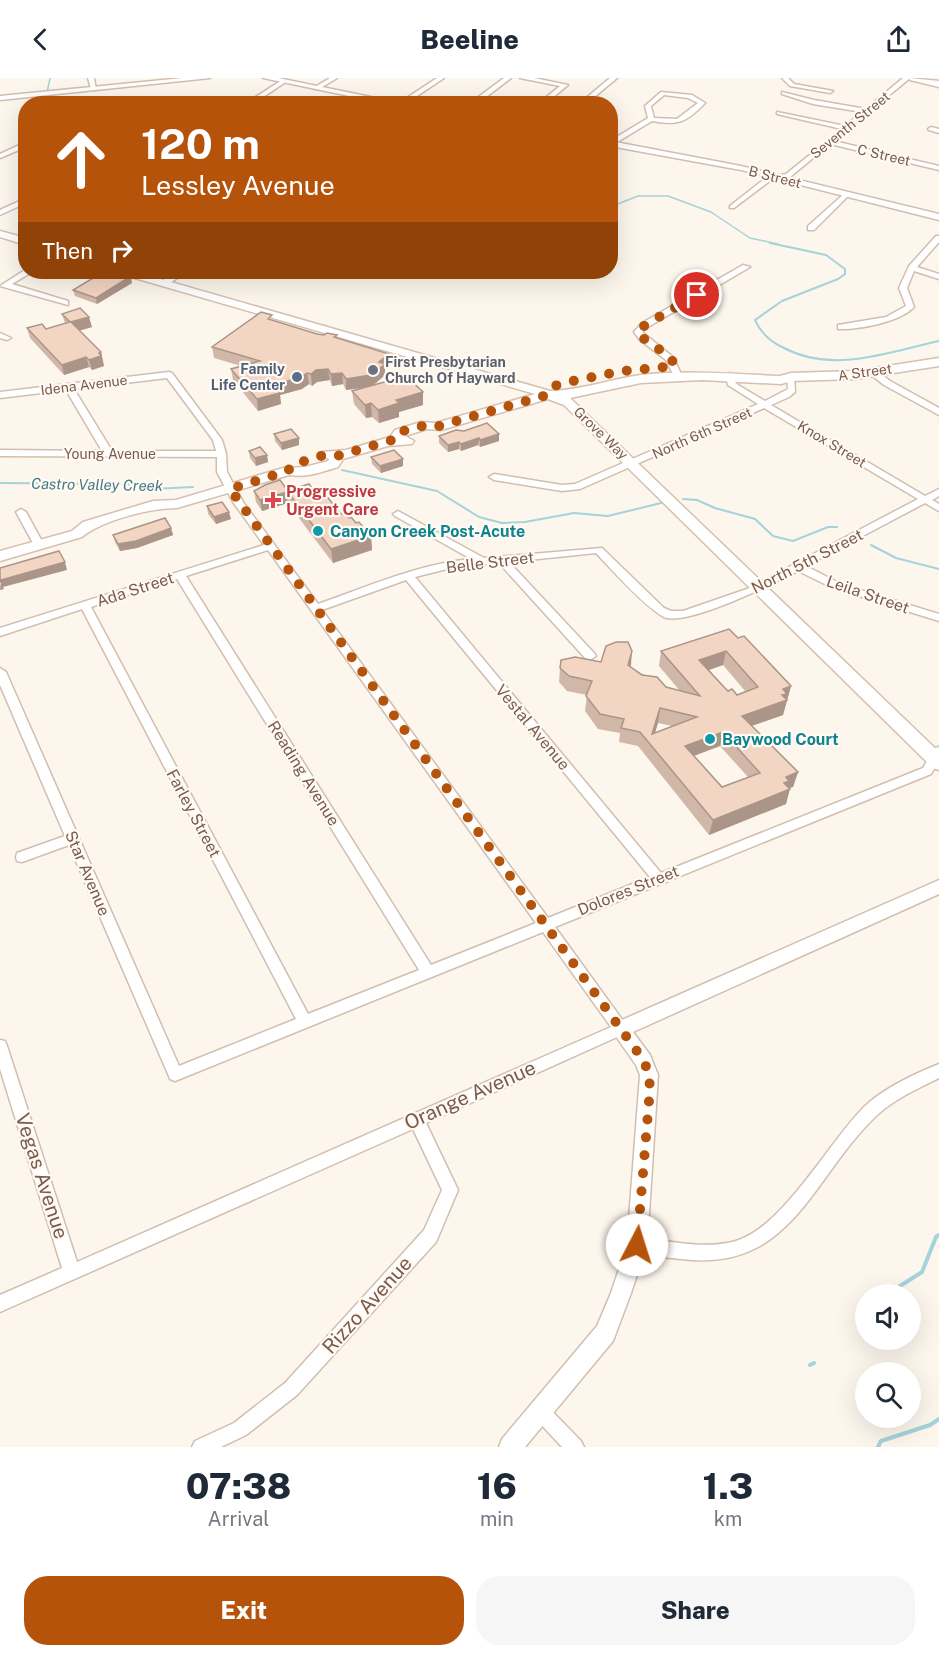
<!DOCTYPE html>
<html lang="en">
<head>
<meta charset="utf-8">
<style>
  :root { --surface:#fff; --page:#f6f6f7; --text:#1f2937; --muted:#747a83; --accent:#b45309 }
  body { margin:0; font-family:"Public Sans",sans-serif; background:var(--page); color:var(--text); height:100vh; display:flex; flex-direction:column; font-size:22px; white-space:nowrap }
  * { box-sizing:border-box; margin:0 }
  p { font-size:20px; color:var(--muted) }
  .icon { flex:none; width:33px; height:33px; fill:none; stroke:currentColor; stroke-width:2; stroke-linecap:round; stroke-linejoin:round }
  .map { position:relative; height:1369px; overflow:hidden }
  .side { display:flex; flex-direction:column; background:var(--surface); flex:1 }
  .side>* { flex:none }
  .guide { position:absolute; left:18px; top:18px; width:600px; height:183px; border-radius:24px; box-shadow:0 6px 24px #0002; background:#b45309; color:#fff; overflow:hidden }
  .controls { position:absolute; left:855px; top:1206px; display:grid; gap:12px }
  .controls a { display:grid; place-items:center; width:66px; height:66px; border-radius:50%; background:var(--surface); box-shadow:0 6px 24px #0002; font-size:30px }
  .pin { position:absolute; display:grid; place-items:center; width:51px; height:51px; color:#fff; margin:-26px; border:3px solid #fff; border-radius:50%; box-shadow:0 2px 6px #0007 }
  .me { position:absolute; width:66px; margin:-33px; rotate:5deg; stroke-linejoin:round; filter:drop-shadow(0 0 4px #0008) }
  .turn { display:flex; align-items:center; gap:21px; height:126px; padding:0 24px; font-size:27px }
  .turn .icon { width:78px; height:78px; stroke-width:2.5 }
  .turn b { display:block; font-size:42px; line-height:51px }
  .then { display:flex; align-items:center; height:57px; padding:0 24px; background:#0003; gap:12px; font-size:22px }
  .eta { display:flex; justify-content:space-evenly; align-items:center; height:102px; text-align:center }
  .eta b { font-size:36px; font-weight:800; line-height:42px }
  .primary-button { display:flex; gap:12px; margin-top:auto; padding:12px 24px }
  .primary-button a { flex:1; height:69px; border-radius:24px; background:var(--accent); color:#fff; font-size:24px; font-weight:800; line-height:69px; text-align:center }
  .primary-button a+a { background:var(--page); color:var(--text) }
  header { display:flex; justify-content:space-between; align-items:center; height:78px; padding:0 24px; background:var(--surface); font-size:27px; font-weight:800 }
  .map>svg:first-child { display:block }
</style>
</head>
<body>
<header><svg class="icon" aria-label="back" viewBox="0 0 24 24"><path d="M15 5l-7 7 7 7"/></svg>Beeline<svg class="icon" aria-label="share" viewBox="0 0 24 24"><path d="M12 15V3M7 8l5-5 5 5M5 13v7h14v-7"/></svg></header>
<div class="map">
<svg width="939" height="1369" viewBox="0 0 939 1369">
  <rect width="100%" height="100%" fill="#fdf6ec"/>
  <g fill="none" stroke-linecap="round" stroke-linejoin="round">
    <!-- stream-far2 -->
    <path stroke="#a5d3da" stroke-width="1.5" d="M49 26 47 15 50 0
      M610 129 638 118H668L711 134 750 160 778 166"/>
    <!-- stream-far1 -->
    <path stroke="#a5d3da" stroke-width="2" d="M770 165 826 177 845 191V196L838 201 782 223 755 242C761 256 771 264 784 270 833 296 889 274 939 263
      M342 392 437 413 479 439 502 445 525 444 574 435 608 438 661 425
      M0 405 127 406 153 411 193 409
      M683 421 697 422 715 430 755 441 773 458 793 463 828 449H837
      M871 467 896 480 939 491"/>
    <!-- stream -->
    <path stroke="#a5d3da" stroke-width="4" d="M896 1216 900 1208 922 1194 936 1159 939 1157
      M810 1287 814 1285
      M878 1369 881 1363 930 1347 939 1341"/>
    <!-- minor casing -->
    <g stroke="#d1beb0" stroke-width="3">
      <path id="minor" d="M88 0H94L96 12 91 11Z
        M330 0H337L319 11H315V9Z
        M437 0H444L405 26 399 25Z
        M504 0H511L477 26H469Z
        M520 0H534L568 7 545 26H538L560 8Z
        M610 0H617L586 26H579Z
        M782 0H788L794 6 833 13 830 15 790 8Z
        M903 0H910L834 63 939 88V92L830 66 790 99 771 102 734 130H730V128L767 99 786 96 842 51 777 36V34L845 48 862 34 813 26 782 16V14L814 22 866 31Z
        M282 2 287 3 253 26H245Z
        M661 14 692 17 705 25C687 44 678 48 652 43L614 66 610 67V63L615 60 648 40 645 28ZM664 17 688 20 698 25 677 41 654 40 651 28Z
        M364 18 369 19 360 26H352Z
        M931 49 939 51V55L929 52 928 51Z
        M26 64V69L0 80V76Z
        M845 115 850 116 814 152H808V148Z
        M26 120V125L0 137V132Z
        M936 158H939V164L917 189 939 196V201L914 193 907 210 914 229C900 244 858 252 838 251V247L886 239 906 228 899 210 909 188Z
        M743 187 750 189 648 249 642 254 673 279 682 298 675 300 666 282 640 262 634 254 642 245Z
        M25 192 32 194 12 206 68 223V227L0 208Z
        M177 194H186L167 207H161V203Z
        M0 255 11 260 7 262 0 260Z
        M870 292H876L890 303 939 330V337L884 307 870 296Z
        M169 294 172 295 222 362 226 376 227 394 243 424 318 526C367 509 418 486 471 481L395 438 393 436 398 433 484 480 602 470 664 530 671 533H683L747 511 918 421 764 330 580 411 562 413 494 402 489 399 494 396 562 407 575 406 758 326 728 307 726 298 730 295 734 298 735 304 738 307 765 323 788 311 787 299 794 297 795 314 789 319 771 327 925 418 939 411V418L932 422 939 426V433L925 425 806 488 841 506 939 536V543L833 510 798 493C774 505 687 549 664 539 646 530 611 491 596 475L509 484 594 575 596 578 590 582 586 581 499 485 455 489 415 499 661 795 923 690 935 670 939 669V683L931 696 555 849 626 947 628 951 626 955 426 1045 458 1112 436 1164 297 1317 246 1357 221 1369H192L195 1363 234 1345 285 1305 424 1152 442 1112 413 1051 0 1234V1217L62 1190 0 991V962L5 963 7 968 77 1184 611 949 543 854 175 1003 170 1001 168 996 69 767 22 784 17 783 16 779 17 775 65 758 0 607V590L6 594 179 988 296 941 82 531 0 558V550L264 467 233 424 217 394V379L0 378V372L102 373 66 312 0 320V314ZM167 300 213 362 216 373H112L74 311ZM268 472 536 845 431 887 186 498ZM177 501 419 892 308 936 91 529ZM406 502 650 799 548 840 322 532Z
        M21 431 26 434 44 467 43 469 39 470 34 467 16 434Z
        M939 986V1000C917 1011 894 1021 876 1038 811 1100 792 1195 681 1181 665 1179 646 1179 631 1173L629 1167 631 1161 637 1159C670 1163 704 1172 736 1163 783 1149 829 1064 864 1029 884 1010 914 996 939 986Z
        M541 1325 547 1328 581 1363 584 1369H562L535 1340 532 1334 535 1328Z"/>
    </g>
    <!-- tertiary casing -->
    <g stroke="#d1beb0" stroke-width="3">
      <path id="tertiary" d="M183 0H210L0 22V18Z
        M263 0H278L405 26H388Z
        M610 63 741 88 939 136V142L741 92 610 68Z
        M939 802V816L633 954 650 977 658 997 647 1167 631 1215 613 1263 525 1369H499L502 1361 597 1248 611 1215 627 1167 640 997 636 987 615 957 612 951 615 945Z"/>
    </g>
    <!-- secondary casing -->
    <g stroke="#d6c0b0" stroke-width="3">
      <path id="secondary" d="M909 0 939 3V9L910 2Z
        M0 153 26 160V167L0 159Z
        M119 194H136L550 313C582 312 611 301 641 297 687 292 734 296 780 298L791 295 855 293 939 280V288L855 301 792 303 781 306 702 302 641 305 570 320 939 674V692L933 690 564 327 548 321 441 352 427 351 405 358 414 363 412 366 388 368 343 381 338 389C322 394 306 400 289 397L177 430C150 430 103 442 82 459L0 483V473L72 453 83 444 153 423 176 422 283 390 305 389 328 383 329 381 320 377 322 374 346 372 390 359 395 352 421 344 436 345 535 316 121 196Z"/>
    </g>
    <!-- minor -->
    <use href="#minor" fill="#fff" fill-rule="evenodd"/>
    <!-- tertiary -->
    <use href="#tertiary" fill="#fff" fill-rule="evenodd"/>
    <!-- secondary -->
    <use href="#secondary" fill="#fff" fill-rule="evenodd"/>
  </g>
  <!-- wall -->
  <path fill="#d1b7a8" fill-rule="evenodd" d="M132 205 97 226 75 218 73 212Z
    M62 236 92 249 79 253 101 274 104 288 92 292 89 289 64 297 30 260 27 250 46 251 65 245Z
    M273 242 317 256 337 257V260L389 287 385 291V297L374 307 423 314V327L399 334V339L379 345 372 339 366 340 354 326 352 313 363 310 346 312 343 306 332 308 330 302 317 304 312 308 309 306 302 311 280 317 281 326 258 333 233 302 231 291 241 288 214 280 212 269Z
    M274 356 299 367 282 372 275 363Z
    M499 356V363L480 369 478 367 461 373 459 371 448 374 439 365V358Z
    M249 373 267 377 268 384 256 388 250 380Z
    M371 379 403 381V388L381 395 372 386Z
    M254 413H314L341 436 356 445 371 458 372 472 333 485 289 427 288 425 262 433 256 424Z
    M207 428 231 441 216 446 208 436Z
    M171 450 173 457 137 470 120 473 115 464 113 457Z
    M738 560 791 608 783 637 752 648 798 694 793 709 789 710 786 726 709 757 638 668 619 664 620 655 598 651 585 633 587 617 567 613 559 604 560 590 601 584 630 589 666 609 680 613 659 588 661 573ZM723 587 746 614 737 617 728 613 724 609 709 592ZM658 645 672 648 655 655ZM720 668 748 699 722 709 694 678Z"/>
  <!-- shaded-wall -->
  <path fill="#aa9588" d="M131 198 132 205 97 226 96 220Z
    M89 239 92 249 74 254 71 244Z
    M101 274 104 288 92 292 89 282Z
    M389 276V287L385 291V297L372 308 346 312V301L379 284Z
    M86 279 89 289 64 297 62 287Z
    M328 291 330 302 317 304 312 308 311 296 316 292Z
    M307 295 309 306 302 311 280 317 281 326 258 333 257 321 277 306Z
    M342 295 343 306 332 308 331 296Z
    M423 314V327L399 334V339L379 345 378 332 396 322Z
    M371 325 372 339 366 340 365 327Z
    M499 356V363L480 369V362Z
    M299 360V367L282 372 281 365Z
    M479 360 478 367 461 373V366Z
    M459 364V371L448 374V367Z
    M267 377 268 384 256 388 255 380Z
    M403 381V388L381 395 380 388Z
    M287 414 288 425 262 433 260 422Z
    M229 434 231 441 216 446 214 439Z
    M171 450 173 457 137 470 120 473 118 466Z
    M371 458 372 472 333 485 331 471Z
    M65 484 67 492 3 509 4 511 0 512 1 502Z
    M632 573 631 587 626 602 628 587Z
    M726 573 723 587 697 596 699 582Z
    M791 608 783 637 739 652 742 638 783 611Z
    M660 630 658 645 651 667 652 656Z
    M723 654 720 668 682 682 685 668Z
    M798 694 793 709 787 711H790L786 726 709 757 713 742 786 699Z"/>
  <!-- building -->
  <path fill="#f3d5c3" stroke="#aa9588" stroke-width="1.5" fill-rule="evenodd" d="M103 194H115L131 198 96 220 73 212Z
    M80 230 89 239 71 244 101 274 99 275 101 278 89 282 86 279 62 287 27 250 42 246 46 251 70 244 62 236Z
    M261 234 272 237 268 241 317 256 324 257 327 255 337 257 334 259 389 276 379 284 385 286 371 297 346 301 342 295 331 296 328 291 316 292 311 296 307 295 301 299 277 306 278 308 276 311 280 315 257 321 231 291 260 283 212 269Z
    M406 298 423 314 396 322 399 325 378 332 371 325 365 327 352 313Z
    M487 345 499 356 480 362 479 360 461 366 459 364 448 367 439 358 456 352 464 353Z
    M291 351 299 360 281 365 274 356Z
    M260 369 267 377 255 380 249 373Z
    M394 372 403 381 380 388 371 379Z
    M280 402 288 413H287V414L260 422 254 413 265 407Z
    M309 406 314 413 321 411 341 436 345 435 349 440 351 439 356 445 359 444 371 458 331 471 287 413Z
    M222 424 229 434 214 439 207 428Z
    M165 440 171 450 136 463 118 466 113 457Z
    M59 473 65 484 1 502 2 503 0 504V490Z
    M729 551 738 560 744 558 791 608 783 611 787 616 782 617 787 622 742 638 798 694 786 699 789 703 784 705 790 711 713 742 640 654 621 650 624 641 600 636 586 618 592 603 569 598 560 590 561 582 575 579 601 584 606 568 616 564H628L632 573 628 587 642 597 657 599 666 609 700 618 661 573ZM726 573 758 609 737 617 732 611 728 613 724 609 699 582ZM660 630 697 639 652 656ZM723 654 760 695 722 709 685 668Z"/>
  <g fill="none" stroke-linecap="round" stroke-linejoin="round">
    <!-- route -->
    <path stroke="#b45309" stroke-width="10" stroke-dasharray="0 18" d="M637 1167 650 1011 649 997 644 983 230 411 288 393 292 387 324 377 337 378 396 361 400 354 426 347 436 349 547 317 554 308 573 303 623 293 675 288C668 271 648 269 638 254L645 247 697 217"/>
  </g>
  <!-- markers -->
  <circle fill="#6b7280" stroke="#fffaf3" stroke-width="2" cx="373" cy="292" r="6"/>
  <circle fill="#5c6f8a" stroke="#fffaf3" stroke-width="2" cx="297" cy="299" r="6"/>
  <path fill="#e0444e" stroke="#fffaf3" stroke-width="2" d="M270 413h6v6h6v6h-6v6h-6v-6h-6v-6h6z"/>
  <g fill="#0f9aa8" stroke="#fffaf3" stroke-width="2">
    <circle cx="318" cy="453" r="6"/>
    <circle cx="710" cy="661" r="6"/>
  </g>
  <g text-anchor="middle" stroke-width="4.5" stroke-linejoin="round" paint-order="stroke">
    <!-- far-street labels -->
    <g font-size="14" fill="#7a5c4d" stroke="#fffaf3">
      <text transform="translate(850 47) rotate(-39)" y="5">Seventh Street</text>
      <text transform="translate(884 77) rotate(13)" y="5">C Street</text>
      <text transform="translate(775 99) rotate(14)" y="5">B Street</text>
      <text transform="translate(865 294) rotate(-8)" y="5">A Street</text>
      <text transform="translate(84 307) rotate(-7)" y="5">Idena Avenue</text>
      <text transform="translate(601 355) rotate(44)" y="5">Grove Way</text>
      <text transform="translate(702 355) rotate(-24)" y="5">North 6th Street</text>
      <text transform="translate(832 366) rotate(31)" y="5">Knox Street</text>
      <text x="110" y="381">Young Avenue</text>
    </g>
    <!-- far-worship labels -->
    <g font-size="14" font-weight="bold" fill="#5b616d" stroke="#fffaf3" text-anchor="start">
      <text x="385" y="289">First Presbytarian<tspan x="385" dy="16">Church Of Hayward</tspan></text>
    </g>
    <!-- far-service labels -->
    <g font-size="14" font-weight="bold" fill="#4e5e75" stroke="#fffaf3" text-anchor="end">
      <text x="285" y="296">Family<tspan x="285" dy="16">Life Center</tspan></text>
    </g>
    <!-- far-water labels -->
    <g font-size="15" font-style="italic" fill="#437c86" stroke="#fffaf3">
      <text transform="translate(97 407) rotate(1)" y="5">Castro Valley Creek</text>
    </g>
    <!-- health labels -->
    <g font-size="16" font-weight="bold" fill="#be3a42" stroke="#fffaf3" text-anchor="start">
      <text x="286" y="419">Progressive<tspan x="286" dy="18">Urgent Care</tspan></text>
    </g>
    <!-- culture labels -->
    <g font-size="16" font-weight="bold" fill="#0d838f" stroke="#fffaf3" text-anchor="start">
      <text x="330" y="459">Canyon Creek Post-Acute</text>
      <text x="722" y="667">Baywood Court</text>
    </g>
    <!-- street labels -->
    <g font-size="16" fill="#7a5c4d" stroke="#fffaf3">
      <text transform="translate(807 483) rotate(-27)" y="6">North 5th Street</text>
      <text transform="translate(490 484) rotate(-7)" y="6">Belle Street</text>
      <text transform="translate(135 511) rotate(-18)" y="6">Ada Street</text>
      <text transform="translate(868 516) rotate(19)" y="6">Leila Street</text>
      <text transform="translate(533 649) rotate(50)" y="6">Vestal Avenue</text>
      <text transform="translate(304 695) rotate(58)" y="6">Reading Avenue</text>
      <text transform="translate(194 735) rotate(62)" y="6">Farley Street</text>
      <text transform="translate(88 795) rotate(67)" y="6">Star Avenue</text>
      <text transform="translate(628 812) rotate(-22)" y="6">Dolores Street</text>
    </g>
    <!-- near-street labels -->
    <g font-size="20" fill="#7a5c4d" stroke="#fffaf3">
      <text transform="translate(470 1017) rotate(-24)" y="7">Orange Avenue</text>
      <text transform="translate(42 1098) rotate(72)" y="7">Vegas Avenue</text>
      <text transform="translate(367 1227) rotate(-48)" y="7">Rizzo Avenue</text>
    </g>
  </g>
</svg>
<div class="controls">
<a><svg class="icon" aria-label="sound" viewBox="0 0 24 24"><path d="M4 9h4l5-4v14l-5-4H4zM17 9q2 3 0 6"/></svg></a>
<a><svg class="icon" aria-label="search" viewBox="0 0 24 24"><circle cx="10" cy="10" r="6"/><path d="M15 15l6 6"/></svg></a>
</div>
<div class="pin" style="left:697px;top:217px;background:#d93025"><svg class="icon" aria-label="arrive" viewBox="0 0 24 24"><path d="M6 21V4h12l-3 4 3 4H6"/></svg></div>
<svg class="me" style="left:637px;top:1167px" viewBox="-20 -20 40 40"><circle r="19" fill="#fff"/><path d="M0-13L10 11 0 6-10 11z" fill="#b45309"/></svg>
<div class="guide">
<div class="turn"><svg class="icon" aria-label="ahead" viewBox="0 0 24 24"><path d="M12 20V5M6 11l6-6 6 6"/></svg><div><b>120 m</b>Lessley Avenue</div></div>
<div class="then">Then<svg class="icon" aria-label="right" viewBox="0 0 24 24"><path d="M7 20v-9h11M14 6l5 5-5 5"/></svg></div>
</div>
</div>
<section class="side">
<div class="eta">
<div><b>07:38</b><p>Arrival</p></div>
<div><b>16</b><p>min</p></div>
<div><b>1.3</b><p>km</p></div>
</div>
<div class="primary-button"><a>Exit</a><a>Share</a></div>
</section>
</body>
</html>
